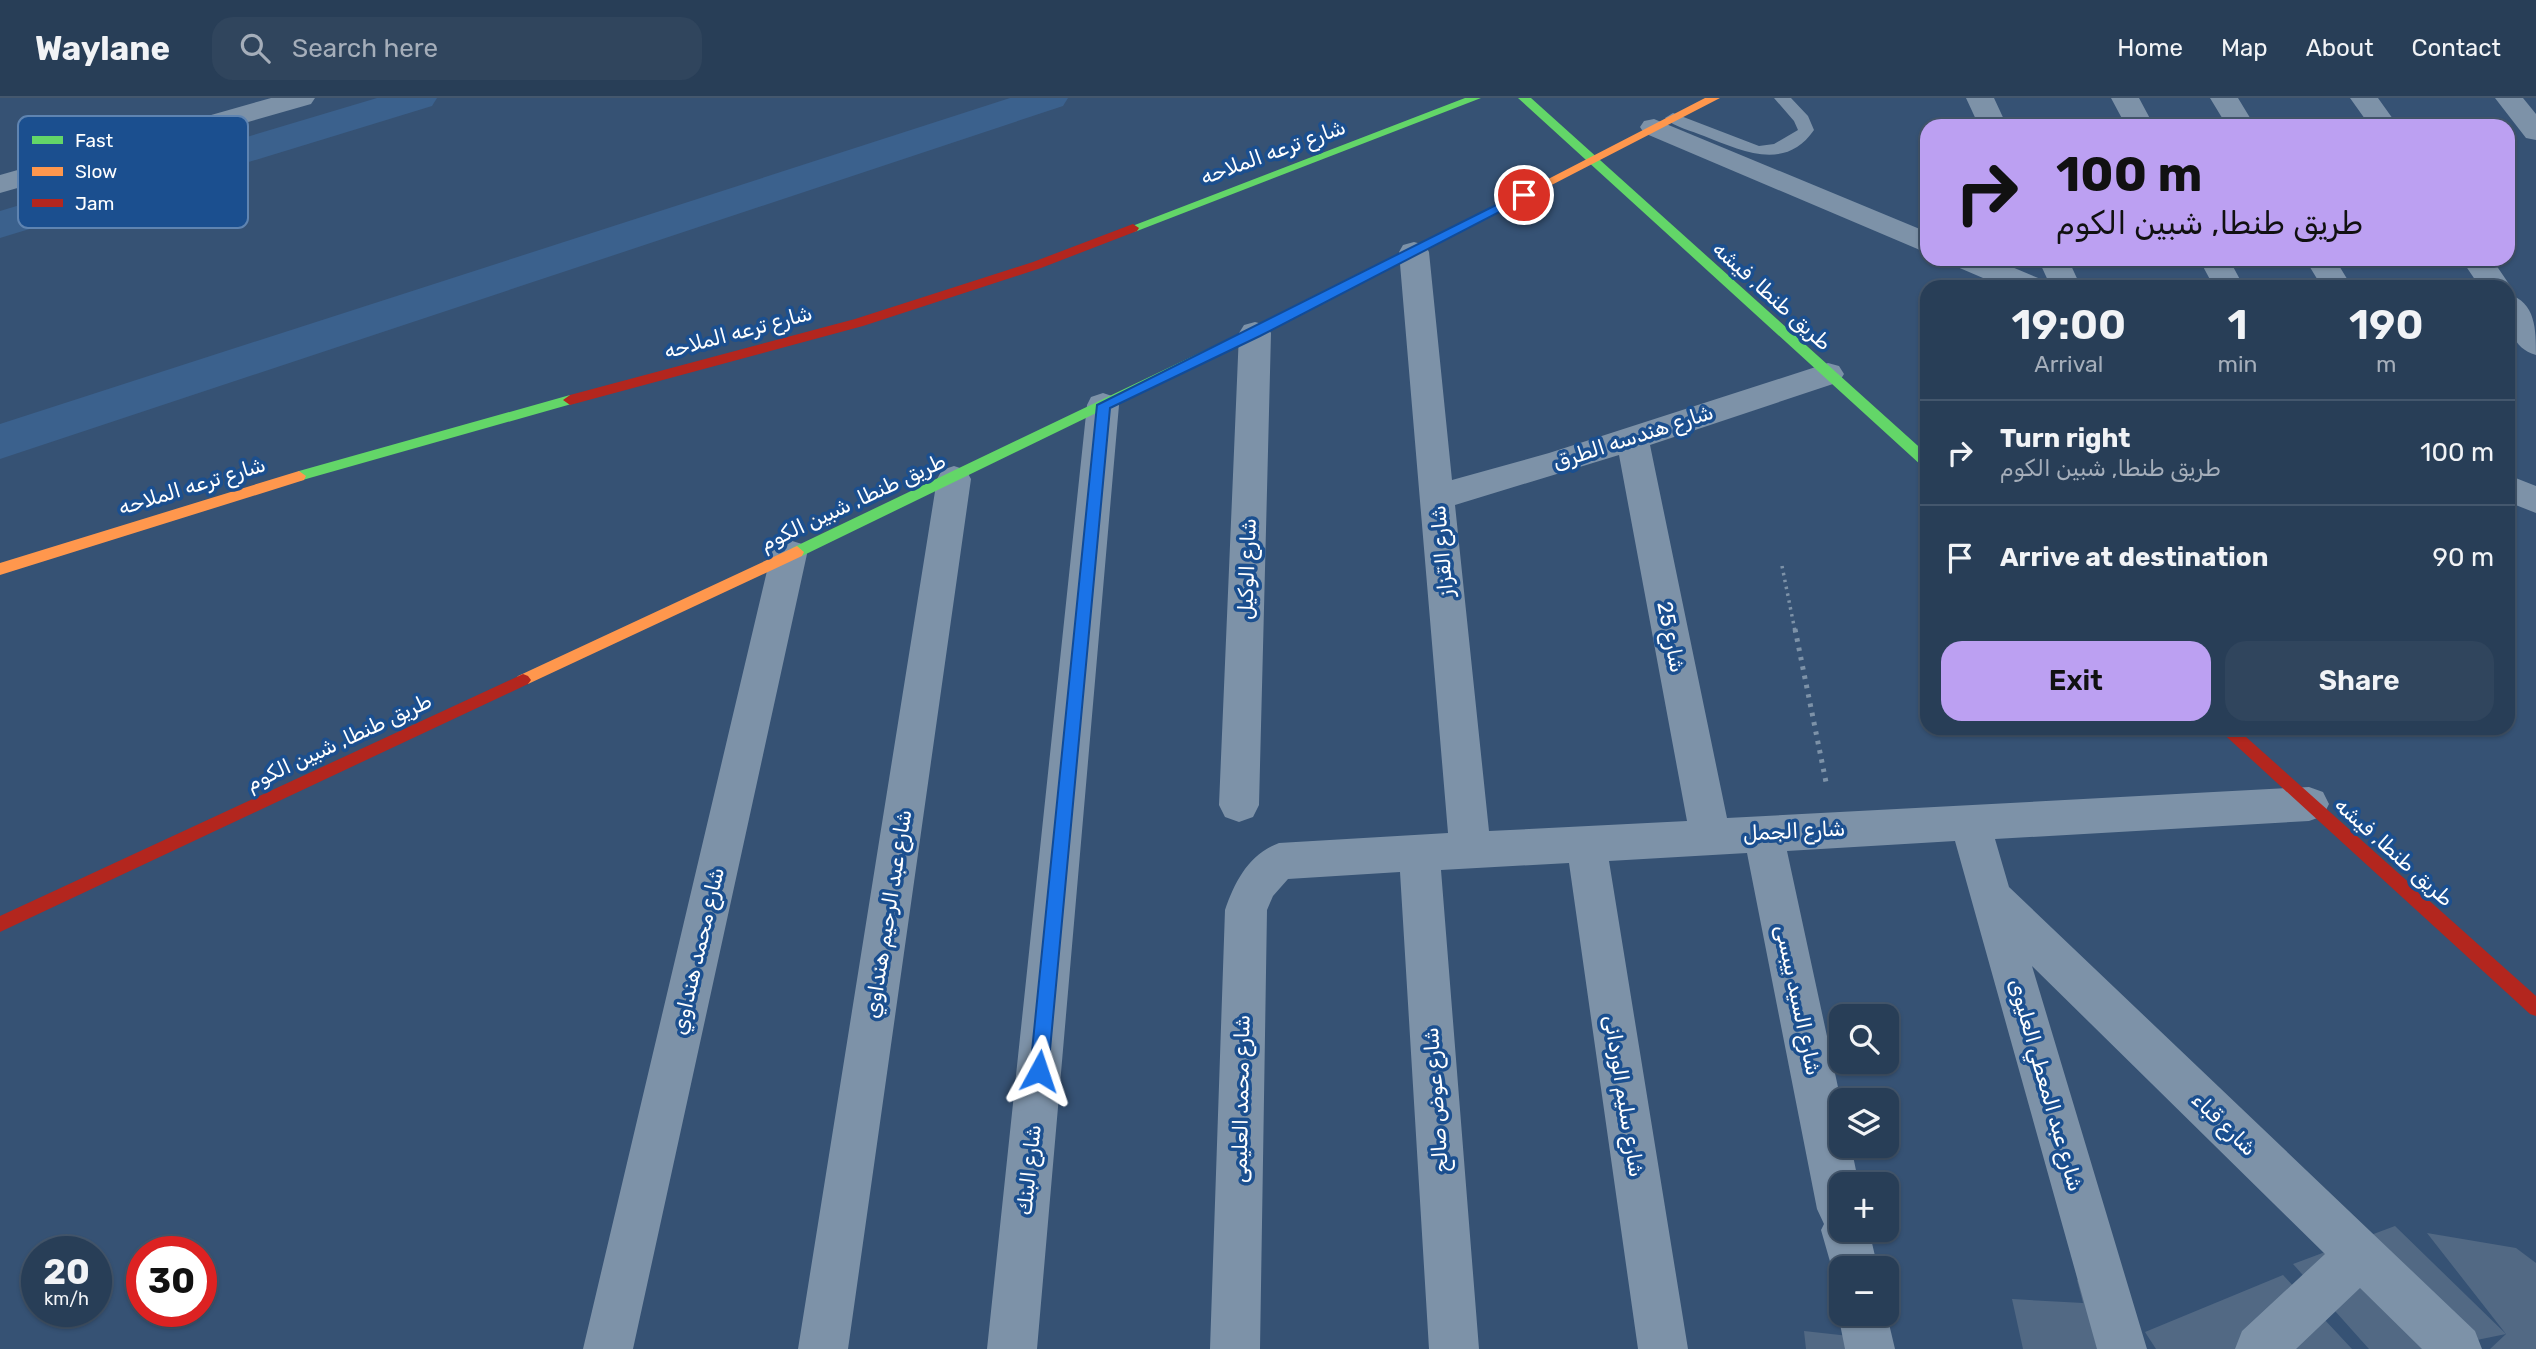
<!DOCTYPE html>
<html lang="en">
<head>
<meta charset="utf-8">
<style>
  :root { --surface:#283e57; --page:#30455d; --text:#f1f3f6; --muted:#a5aeba; --line:#44576d; --accent:#bca0f2 }
  body { margin:0; font-family:Rubik,"Noto Naskh Arabic",sans-serif; background:var(--page); color:var(--text); height:100vh; display:flex; flex-direction:column; font-size:26px; white-space:nowrap }
  * { box-sizing:border-box; margin:0 }
  p { font-size:23px; color:var(--muted) }
  .icon { flex:none; width:38px; height:38px; fill:none; stroke:currentColor; stroke-width:2; stroke-linecap:round; stroke-linejoin:round }
  .map { position:relative; flex:1; overflow:hidden }
  .sheet { position:absolute; left:1920px; top:182px; width:595px; height:455px; display:flex; flex-direction:column; background:var(--surface); border-radius:21px; box-shadow:0 2px 5px #0004,0 0 0 2px var(--line) }
  .sheet>* { flex:none }
  .guide { position:absolute; left:1920px; top:21px; width:595px; height:147px; border-radius:21px; box-shadow:0 2px 5px #0004,0 0 0 2px var(--line); background:#bca0f2; color:#111; overflow:hidden }
  .controls { position:absolute; left:1829px; top:906px; display:grid; gap:14px }
  .controls a { display:grid; place-items:center; width:70px; height:70px; border-radius:14px; background:var(--surface); box-shadow:0 2px 5px #0004,0 0 0 2px var(--line); font-size:35px }
  .speed { position:absolute; left:21px; top:1138px; display:flex; gap:14px; font-size:35px; font-weight:700; text-align:center }
  .speed>* { display:grid; place-content:center; width:91px; height:91px; border-radius:50%; background:var(--surface); box-shadow:0 2px 5px #0004,0 0 0 2px var(--line); line-height:1 }
  .speed small { font-size:18px; font-weight:400 }
  .speed .limit { border:10px solid #d22; background:#fff; color:#111 }
  .pin { position:absolute; display:grid; place-items:center; width:60px; height:60px; color:#fff; margin:-30px; border:4px solid #fff; border-radius:50%; box-shadow:0 2px 7px #0007 }
  .me { position:absolute; width:77px; margin:-38px; rotate:5deg; stroke-linejoin:round; filter:drop-shadow(0 0 5px #0008) }
  .turn { display:flex; align-items:center; gap:24px; height:147px; padding:0 21px; font-size:32px }
  .turn .icon { width:91px; height:91px; stroke-width:2.5 }
  .turn b { display:block; font-size:49px; line-height:60px }
  .eta { display:flex; justify-content:space-evenly; align-items:center; height:119px; text-align:center }
  .eta b { font-size:42px; font-weight:600; line-height:49px }
  .action { display:flex; gap:14px; margin-top:auto; padding:14px 21px }
  .action a { flex:1; height:80px; border-radius:21px; background:var(--accent); color:#111; font-size:28px; font-weight:600; line-height:80px; text-align:center }
  .action a+a { background:var(--page); color:var(--text) }
  ul { padding:0; list-style:none }
  li { display:flex; align-items:center; gap:21px; height:105px; padding:0 21px; border-top:2px solid var(--line) }
  li div { flex:1 }
  li b { display:block; font-size:26px }
  li em { font-style:normal }
  header { display:flex; align-items:center; gap:42px; box-sizing:border-box; height:98px; padding:0 35px; background:var(--surface); border-bottom:2px solid var(--line) }
  header strong { font-size:33px }
  nav { display:flex; gap:38px; margin-inline-start:auto; font-size:24px }
  .search { width:490px; height:63px; background:var(--page); display:flex; align-items:center; gap:18px; box-sizing:border-box; padding:0 24px; border-radius:21px; color:var(--muted); font-size:26px }
  .map>svg:first-child { display:block }
</style>
</head>
<body>
<header>
<strong>Waylane</strong>
<div class="search"><svg class="icon" aria-label="search" viewBox="0 0 24 24"><circle cx="10" cy="10" r="6"/><path d="M15 15l6 6"/></svg>Search here</div>
<nav><a>Home</a><a>Map</a><a>About</a><a>Contact</a></nav>
</header>
<div class="map">
<svg width="2536" height="1251" viewBox="0 0 2536 1251">
  <rect width="100%" height="100%" fill="#365274"/>
  <g fill="none" stroke-linecap="round" stroke-linejoin="round">
    <!-- canal -->
    <path fill="#3b618d" fill-rule="evenodd" d="M377 0H437L432 8 0 140V113Z
      M1010 0H1068L1063 8 0 361V326Z"/>
  </g>
  <!-- building -->
  <path fill="#526984" d="M2395 1128 2506 1236 2427 1135 2516 1150 2536 1165V1251H2490L2506 1236 2433 1251H2369L2293 1166Z
    M2283 1177 2352 1251H2156L2145 1234Z
    M2077 1182 2096 1183 2114 1251H2023L2012 1201 2083 1205Z
    M1804 1233 1885 1242 1886 1251H1806Z"/>
  <g fill="none" stroke-linecap="round" stroke-linejoin="round">
    <!-- path-far1 -->
    <path stroke="#7d92a8" stroke-width="3.5" stroke-dasharray="2.5 4.5" stroke-linecap="butt" d="M1782 468 1795 533"/>
    <!-- path -->
    <path stroke="#7d92a8" stroke-width="5" stroke-dasharray="3.5 6" stroke-linecap="butt" d="M1795 531 1827 689"/>
    <!-- lane -->
    <path fill="#7d92a8" fill-rule="evenodd" d="M1774 0H1791L1808 18 1814 32C1785 74 1742 53 1704 38 1692 33 1674 29 1665 20L1673 15 1759 48 1774 46 1798 32 1794 23Z"/>
    <!-- street -->
    <path fill="#7d92a8" fill-rule="evenodd" d="M271 0H315L311 6 0 95V77Z
      M1966 0H1994L2007 28H1979Z
      M2111 0H2139L2154 28H2126Z
      M2210 0H2238L2255 28H2227Z
      M2350 0H2378L2398 28H2370Z
      M2495 0H2523L2536 16V42L2526 40Z
      M1654 21 1927 134V155L1644 35 1640 29 1644 23Z
      M1414 144 1425 147 1429 154 1452 382 1549 355 1828 265 1839 268 1844 276 1839 284 1650 347 1727 720 2309 689 2323 694 2329 706 2323 718 2309 723 1995 741 2009 789 2475 1233 2482 1251H2422L2360 1190 2296 1251H2235L2242 1233 2325 1156 2032 868 2147 1251H2097L1955 743 1787 753 1841 1003V1048H1851L1859 1087H1841V1132H1869L1878 1171H1841V1190L1837 1188 1821 1132 1824 1126 1817 1111 1747 755 1609 763 1688 1251H1638L1569 765 1441 772 1479 1251H1429L1400 774 1288 781 1273 798 1267 812 1260 1251H1210L1225 812C1235 783 1249 756 1279 745L1448 735 1399 154 1403 147ZM1619 357 1687 723 1489 733 1455 407Z
      M1951 161H1993L2043 182 2047 189H2004L1955 168Z
      M2038 161H2068L2081 189H2051Z
      M2199 161H2229L2244 189H2214Z
      M2305 161H2335L2352 189H2322Z
      M2461 161H2492L2511 189 2508 195V189H2480Z
      M2508 196C2536 204 2536 232 2536 257 2508 249 2507 220 2508 196Z
      M1255 224 1266 227 1271 235 1259 707 1253 719 1239 724 1225 719 1219 707 1239 235 1244 227Z
      M1103 295 1115 299 1119 307 1037 1251H987L1087 307 1091 299Z
      M954 368 966 372 971 381 848 1251H798L937 381 942 372Z
      M2508 377 2536 388V415L2508 404Z
      M789 442 802 446 807 456 633 1251H583L771 456 776 446Z
      M1841 1210V1216H1886V1213L1895 1251H1845L1838 1216Z"/>
    <!-- fast -->
    <path fill="#63d668" fill-rule="evenodd" d="M1465 0H1481L1137 133 1133 134 1127 130Z
      M1518 0H1531L1927 356V369L1922 368Z
      M1337 189 1343 193 1341 196 802 458H792L790 454 792 450Z
      M570 297 575 299V305L299 383 292 378 299 373Z"/>
    <!-- slow -->
    <path fill="#ff974d" fill-rule="evenodd" d="M1705 0H1720L1341 196 1337 197 1331 193Z
      M299 373 306 378 304 382 0 477V465Z
      M797 448 804 454 802 458 528 586H518L515 582 518 578Z"/>
    <!-- jam -->
    <path fill="#b3261e" fill-rule="evenodd" d="M1133 126 1139 130 1137 133 1041 170 863 228 570 307 563 302 570 297 855 221 1033 164Z
      M523 576 528 578 531 582 528 586 0 834V818Z
      M2217 630H2236L2536 898V918L2530 916Z"/>
  </g>
  <!-- route -->
  <path fill="#1a73e8" stroke="#114b97" stroke-width="2" d="M1524 93 1530 97 1528 99 1260 238 1110 310 1048 973 1045 980 1039 982 1032 980 1030 973 1097 307Z"/>
  <g text-anchor="middle" stroke-width="7" stroke-linejoin="round" paint-order="stroke">
    <!-- street labels -->
    <g font-size="21" fill="#fff" stroke="#1b4f8f">
      <text transform="translate(1273 54) rotate(-20)" y="7">شارع ترعه الملاحه</text>
      <text transform="translate(1772 198) rotate(42)" y="7">طريق طنطا, فيشه</text>
      <text transform="translate(738 234) rotate(-15)" y="7">شارع ترعه الملاحه</text>
      <text transform="translate(1633 339) rotate(-18)" y="7">شارع هندسه الطرق</text>
      <text transform="translate(192 388) rotate(-17)" y="7">شارع ترعه الملاحه</text>
      <text transform="translate(853 404) rotate(-25)" y="7">طريق طنطا, شبين الكوم</text>
      <text transform="translate(1442 453) rotate(-95)" y="7">شارع القزاز</text>
      <text transform="translate(1247 471) rotate(-88)" y="7">شارع الوكيل</text>
      <text transform="translate(1671 539) rotate(79)" y="7">شارع 25</text>
      <text transform="translate(339 644) rotate(-25)" y="7">طريق طنطا, شبين الكوم</text>
      <text transform="translate(1794 733) rotate(-3)" y="7">شارع الجمل</text>
      <text transform="translate(2394 754) rotate(42)" y="7">طريق طنطا, فيشه</text>
      <text transform="translate(888 816) rotate(-81)" y="7">شارع عبد الرحيم هنداوي</text>
      <text transform="translate(698 853) rotate(-77)" y="7">شارع محمد هنداوي</text>
      <text transform="translate(1798 902) rotate(78)" y="7">شارع السيد بيبسى</text>
      <text transform="translate(2046 987) rotate(74)" y="7">شارع عبد المعطي العليوى</text>
      <text transform="translate(1624 998) rotate(81)" y="7">شارع سليم الوردانى</text>
      <text transform="translate(1241 1001) rotate(-89)" y="7">شارع محمد العليمى</text>
      <text transform="translate(1436 1002) rotate(-94)" y="7">شارع عوض صالح</text>
      <text transform="translate(2224 1026) rotate(44)" y="7">شارع قباء</text>
      <text transform="translate(1029 1072) rotate(-84)" y="7">شارع البنك</text>
    </g>
  </g>
  <!-- legend -->
  <rect x="18" y="18" width="230" height="112" rx="10" fill="#1b4f8f" stroke="#5f84b1" stroke-width="2"/>
  <rect x="32" y="38" width="31" height="8" fill="#63d668"/>
  <rect x="32" y="69" width="31" height="9" fill="#ff974d"/>
  <rect x="32" y="101" width="31" height="8" fill="#b3261e"/>
  <g font-size="19" fill="#fff">
    <text x="75" y="49">Fast</text>
    <text x="75" y="80">Slow</text>
    <text x="75" y="112">Jam</text>
  </g>
</svg>
<div class="controls">
<a><svg class="icon" aria-label="search" viewBox="0 0 24 24"><circle cx="10" cy="10" r="6"/><path d="M15 15l6 6"/></svg></a>
<a><svg class="icon" aria-label="layers" viewBox="0 0 24 24"><path d="M12 4l9 5-9 5-9-5zM3 14l9 5 9-5"/></svg></a>
<a>+</a>
<a>−</a>
</div>
<div class="speed"><div>20<small>km/h</small></div><div class="limit">30</div></div>
<div class="pin" style="left:1524px;top:97px;background:#d93025"><svg class="icon" aria-label="arrive" viewBox="0 0 24 24"><path d="M6 21V4h12l-3 4 3 4H6"/></svg></div>
<svg class="me" style="left:1039px;top:973px" viewBox="-20 -20 40 40"><path d="M0-17L14 15 0 8-14 15z" fill="#1a73e8" stroke="#fff" stroke-width="4"/></svg>
<div class="guide">
<div class="turn"><svg class="icon" aria-label="right" viewBox="0 0 24 24"><path d="M7 20v-9h11M14 6l5 5-5 5"/></svg><div><b>100 m</b>طريق طنطا, شبين الكوم</div></div>
</div>
<section class="sheet">
<div class="eta">
<div><b>19:00</b><p>Arrival</p></div>
<div><b>1</b><p>min</p></div>
<div><b>190</b><p>m</p></div>
</div>
<ul>
<li><svg class="icon" aria-label="right" viewBox="0 0 24 24"><path d="M7 20v-9h11M14 6l5 5-5 5"/></svg><div><b>Turn right</b><p>طريق طنطا, شبين الكوم</p></div><em>100 m</em></li>
<li><svg class="icon" aria-label="arrive" viewBox="0 0 24 24"><path d="M6 21V4h12l-3 4 3 4H6"/></svg><div><b>Arrive at destination</b></div><em>90 m</em></li>
</ul>
<div class="action"><a>Exit</a><a>Share</a></div>
</section>
</div>
</body>
</html>
